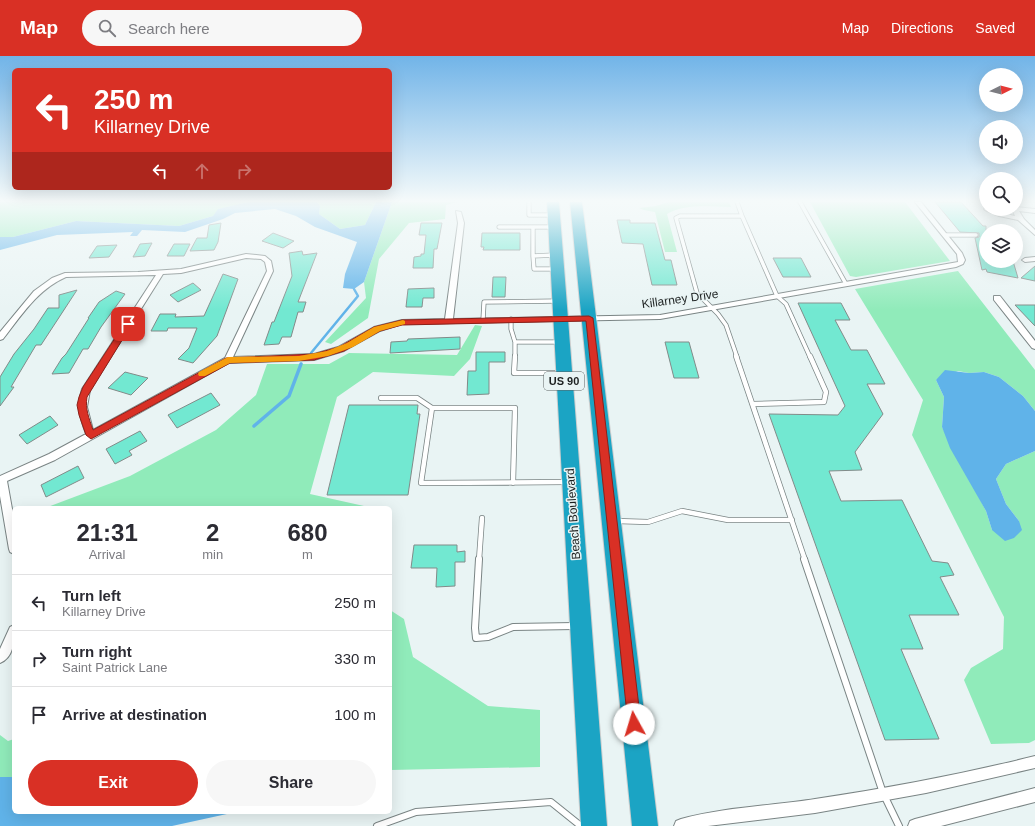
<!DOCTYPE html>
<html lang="en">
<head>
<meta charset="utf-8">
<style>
  :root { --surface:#fff; --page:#f7f7f7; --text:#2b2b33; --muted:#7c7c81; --line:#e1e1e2; --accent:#d93025 }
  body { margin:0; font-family:Arial,sans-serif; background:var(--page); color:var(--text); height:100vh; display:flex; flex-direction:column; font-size:15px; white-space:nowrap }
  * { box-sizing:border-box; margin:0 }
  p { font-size:13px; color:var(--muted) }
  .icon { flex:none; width:22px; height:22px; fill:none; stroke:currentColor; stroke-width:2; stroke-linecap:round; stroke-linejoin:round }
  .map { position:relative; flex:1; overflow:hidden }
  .side { position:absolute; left:12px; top:450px; width:380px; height:308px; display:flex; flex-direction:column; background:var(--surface); border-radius:6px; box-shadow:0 4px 16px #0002 }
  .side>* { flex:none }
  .guide { position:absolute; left:12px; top:12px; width:380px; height:122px; border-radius:6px; box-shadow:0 4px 16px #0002; background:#d93025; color:#fff; overflow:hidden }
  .needle { width:26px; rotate:84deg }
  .controls { position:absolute; left:979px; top:12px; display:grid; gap:8px }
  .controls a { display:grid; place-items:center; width:44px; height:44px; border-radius:50%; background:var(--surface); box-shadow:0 4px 16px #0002; font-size:20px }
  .pin { position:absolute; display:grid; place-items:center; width:34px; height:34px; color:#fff; margin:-17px; border-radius:8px; box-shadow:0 2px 6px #0006 }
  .me { position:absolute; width:44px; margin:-22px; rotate:354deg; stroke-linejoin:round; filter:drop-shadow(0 0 3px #0008) }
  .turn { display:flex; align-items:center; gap:14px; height:84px; padding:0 16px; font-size:18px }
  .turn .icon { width:52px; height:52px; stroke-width:2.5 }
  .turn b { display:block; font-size:28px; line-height:34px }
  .lanes { display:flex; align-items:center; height:38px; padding:0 16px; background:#0003; justify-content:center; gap:20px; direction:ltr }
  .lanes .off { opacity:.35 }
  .eta { display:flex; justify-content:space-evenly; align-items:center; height:68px; text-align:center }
  .eta b { font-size:24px; font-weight:600; line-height:28px }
  .button { display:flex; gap:8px; margin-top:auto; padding:8px 16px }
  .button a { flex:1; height:46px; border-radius:24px; background:var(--accent); color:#fff; font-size:16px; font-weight:600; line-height:46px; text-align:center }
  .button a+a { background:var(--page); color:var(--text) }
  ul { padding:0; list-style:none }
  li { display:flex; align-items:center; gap:12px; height:56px; padding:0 16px; border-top:1px solid var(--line) }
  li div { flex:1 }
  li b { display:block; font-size:15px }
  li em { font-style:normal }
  header { display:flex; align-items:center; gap:24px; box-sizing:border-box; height:56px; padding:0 20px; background:var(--accent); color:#fff }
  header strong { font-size:19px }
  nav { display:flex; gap:22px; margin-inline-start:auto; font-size:14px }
  .search { width:280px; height:36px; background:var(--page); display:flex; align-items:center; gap:10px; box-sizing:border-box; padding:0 14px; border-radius:22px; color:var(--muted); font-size:15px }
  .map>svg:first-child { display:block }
</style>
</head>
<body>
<header>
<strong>Map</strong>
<div class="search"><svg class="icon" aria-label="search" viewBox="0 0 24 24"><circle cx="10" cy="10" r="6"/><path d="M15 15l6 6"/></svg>Search here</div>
<nav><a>Map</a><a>Directions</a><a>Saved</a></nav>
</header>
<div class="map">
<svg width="1035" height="770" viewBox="0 0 1035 770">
  <rect width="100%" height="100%" fill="#e9f4f4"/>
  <!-- green -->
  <path fill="#90ebba" d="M0 146H248L219 153 213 160 179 170 76 165 13 181H0Z
    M317 146H376L365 169 340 173 319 158 320 150Z
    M392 146H457L446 149 445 163 409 167 379 203 368 262 331 288 325 286 366 242 364 226Z
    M668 146H729L731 151C710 151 686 147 667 158L677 196H665L655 156 644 154 639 152 656 150Z
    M810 146H905L950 205 856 221 850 220Z
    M958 215 1035 314V355L1023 340 999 321 984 316 969 317 958 315 936 324 944 341 942 371 986 455 992 474 1019 465 1006 448 996 423 1006 408 1035 395V684L1029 687 991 688 964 624 971 612 1003 593 1004 561 912 379 923 344 855 233Z
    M475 269 482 270 470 303 454 320 373 316 337 341 310 438 364 450V452H45L130 420 216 374 256 339 267 308H329L349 297 457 299Z
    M390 554 404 563 413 601 488 650 540 654V711L390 714Z
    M0 679 8 685 14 683V721H0Z"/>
  <!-- water -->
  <path fill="#60b3e9" d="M248 146H317L320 150 319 158 340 173 365 169 376 146H392L364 226 354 233 343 232 345 218 357 186 315 171 296 160 275 153 235 157 223 163 185 176 142 174 137 180H130L133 176 57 179 0 194V181H13L76 165 179 170 213 160 218 153Z
    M945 314 969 317 984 316 999 321 1023 340 1035 355V395L1006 408 996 423 1006 448 1019 465 1022 474 1014 482 1005 485 992 474 986 455 950 392 942 371 944 341 936 324Z
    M0 721H14V756H236L172 770H0Z"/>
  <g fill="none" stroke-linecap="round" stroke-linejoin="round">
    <!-- stream-far1 -->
    <path stroke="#60b3e9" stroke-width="2.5" d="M311 297 358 240 354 233"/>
    <!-- stream -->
    <path stroke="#60b3e9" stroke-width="3.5" d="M254 370 289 340 301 308"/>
  </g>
  <!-- building -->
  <path fill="#72e8d1" stroke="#828b89" d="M935 146H961L983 170H986V205H1013L1018 222 987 216 986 213 982 214 975 182 979 181V177L960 176Z
    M617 164H630V167H655L665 204H671L677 229H652L643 188 622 187Z
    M221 167 218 186 214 194 190 195 197 182H207L209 169Z
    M421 167H442L437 193H434L433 212H413L414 201 421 200V198H424L426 179H419Z
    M273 177 294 185 283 192 262 185Z
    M482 177H520V194H483L484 191H481Z
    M152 187 145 200 133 201 140 188Z
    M174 188H190L184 200H167Z
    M117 189 109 201 89 202 97 190Z
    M302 195 303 199 317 197 298 246H306L303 256H298L291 281H282L279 288 264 289 272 266H274L292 220 289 197Z
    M773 202H801L811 221H783Z
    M1035 210V225L1021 222Z
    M223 218 238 223 217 280 193 307 178 303 189 292 197 272H168L167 275H151L160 258H176L175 261 204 260Z
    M493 221H506L505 241H492Z
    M193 227 201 234 178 246 170 239Z
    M434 232V242H423L422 251H406L408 233Z
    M77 234 41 289H36L11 331H14L0 350V321L14 298 34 273 48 252H59V239Z
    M116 235 125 238 101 271 88 293H83L69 317 52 318 62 302 66 298 89 262H88L99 246Z
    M798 247H841L850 264H835L851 294H867L885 328H867L883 358 855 396 862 414 829 415 841 445 902 444 932 505 948 507 954 519 940 521 959 559H909L923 593H901L939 683 885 684 769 358 838 359 845 350Z
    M1015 249H1035V270Z
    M460 281V293L390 297 391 286 407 285 408 283Z
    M665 286H689L699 322H674Z
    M476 296H505V306H489V338L467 339 468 315H476Z
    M125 316 148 322 131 339 108 332Z
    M211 337 220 349 177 372 168 359Z
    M349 349H418L417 358H420L408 439H327Z
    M50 360 58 369 27 388 19 379Z
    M140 375 147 385 129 395 132 399 115 408 106 393Z
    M78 410 84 422 46 441 41 429Z
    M414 489H457V496L465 495V506H455V530L436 531 437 512H411Z"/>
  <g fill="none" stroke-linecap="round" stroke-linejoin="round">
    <!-- lane-far2 casing -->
    <g stroke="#7a8484" stroke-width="5">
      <path id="lane-far2" d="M529 146V159H553
        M800 146 846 228
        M742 160 777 240 786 248 810 301
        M499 171H533
        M945 179H976
        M554 199 533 200 534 213H556
        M533 200V171H554
        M511 263V273L515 286
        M483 264 484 246 557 245
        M515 301V286H560
        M737 301 726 269 718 258 697 237 676 162 680 160H742L737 146"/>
    </g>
    <!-- lane-far1 casing -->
    <g stroke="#7a8484" stroke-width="6">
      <path id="lane-far1" d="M515 300 514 317H561
        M736 300 805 504
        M381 342H417L432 352 421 427 567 426
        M753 348 824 346 826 336 810 300
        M432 352H515L513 427
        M616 465 648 466 682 455 728 464H792
        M479 504 482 462"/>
    </g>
    <!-- lane casing -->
    <g stroke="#7a8484" stroke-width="8">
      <path id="lane" d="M479 503 475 572 476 582 488 581 513 571 575 570
        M804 503 883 737 899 770
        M377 770 416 756 551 746 581 770"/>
    </g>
    <!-- street casing -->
    <g stroke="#7a8484" stroke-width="2">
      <path id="street" d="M915 146H921L962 197 965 204 963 208 956 211 660 263 402 268 380 275 344 295 314 304 229 307 55 404 7 425 14 464V498L10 496 9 493 0 440V420L49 398 86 378C80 362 76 350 82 333L156 219 66 221C38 233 21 260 3 283L0 284V276L34 235 52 222 65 217 138 216 181 213 246 198 265 200 271 205 273 215 233 301 314 298 338 291 374 271 402 264 445 263 458 167 456 155 461 156 464 167 453 263 660 259 958 206 957 198ZM246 202 261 203 265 206 267 215 225 302 93 374 87 351 90 334 163 218 181 217Z
        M986 151V153C996 153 1006 158 1015 160L1012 153H1016V151L1035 153V157L1019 155 1024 163 1035 174V179L1018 164 999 160 985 154 984 153Z
        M1035 201V205L1025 206 1022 204 1025 202Z
        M994 240H1000L1035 285V293L1032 292 994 244Z
        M14 569C14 583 15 601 0 607V593L10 571Z
        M1035 700V712L926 737 815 757 708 770H674L676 765 681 763C725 751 770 750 815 743 889 732 963 718 1035 700Z
        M1035 732V746L941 770H908L910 765 915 763Z"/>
    </g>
    <!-- highway casing -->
    <g stroke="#cdcece" stroke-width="2">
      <path id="highway" d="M547 146H559L607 770H581Z
        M570 146H582L658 770H632Z"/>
    </g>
    <!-- lane-far2 -->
    <use href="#lane-far2" stroke="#fff" stroke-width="3.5"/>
    <!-- lane-far1 -->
    <use href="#lane-far1" stroke="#fff" stroke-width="4.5"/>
    <!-- lane -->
    <use href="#lane" stroke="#fff" stroke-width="6"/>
    <!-- street -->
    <use href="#street" fill="#fff" fill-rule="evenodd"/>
    <!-- highway -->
    <use href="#highway" fill="#1ba4c4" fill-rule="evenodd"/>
  </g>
  <!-- sky -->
  <linearGradient id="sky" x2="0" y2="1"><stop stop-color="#71b4e8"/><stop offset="0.57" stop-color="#f5fafa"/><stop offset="1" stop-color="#f5fafa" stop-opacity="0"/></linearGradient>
  <rect width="1035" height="254" fill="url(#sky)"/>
  <!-- route -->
  <path fill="#d93025" stroke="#8d1f18" d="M589 260 593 262 641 668 639 673 634 675 630 673 628 668 586 265 402 269 380 275 344 295 314 304 230 307 91 383 86 379 79 359 77 349 79 341 83 331 125 267 128 266 132 268 87 341C85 353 89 362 93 374L226 302 314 298 339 291 374 271 402 264Z"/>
  <!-- slow -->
  <path fill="#f59e0b" d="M403 264 405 265V268L380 275 353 291 328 300 299 305 230 307 205 320H199L198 318 199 316 228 301 299 300 327 295 347 287 374 271Z"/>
  <g text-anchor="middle" stroke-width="3" stroke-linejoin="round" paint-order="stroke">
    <!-- shield labels -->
    <rect fill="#e9f4f4" stroke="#5a6060" stroke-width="1" x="544" y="316" width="40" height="18" rx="3"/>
    <g font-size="11" font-weight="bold" fill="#1d2121">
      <text x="564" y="329">US 90</text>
    </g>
    <!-- street labels -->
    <g font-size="12" fill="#1d2121" stroke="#e9f4f4">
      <text transform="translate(680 243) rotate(-8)" y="4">Killarney Drive</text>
      <text transform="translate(573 458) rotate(-94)" y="4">Beach Boulevard</text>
    </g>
  </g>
</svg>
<div class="controls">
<a><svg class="needle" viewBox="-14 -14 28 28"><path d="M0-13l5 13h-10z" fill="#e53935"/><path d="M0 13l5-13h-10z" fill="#7c7c81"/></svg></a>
<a><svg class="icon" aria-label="sound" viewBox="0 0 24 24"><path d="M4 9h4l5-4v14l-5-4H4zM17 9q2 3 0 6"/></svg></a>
<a><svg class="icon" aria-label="search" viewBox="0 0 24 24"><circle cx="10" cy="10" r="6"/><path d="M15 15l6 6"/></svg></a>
<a><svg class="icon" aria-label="layers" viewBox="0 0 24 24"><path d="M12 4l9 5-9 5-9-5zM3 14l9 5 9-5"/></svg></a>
</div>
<div class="pin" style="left:128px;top:268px;background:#d93025"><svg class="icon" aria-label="arrive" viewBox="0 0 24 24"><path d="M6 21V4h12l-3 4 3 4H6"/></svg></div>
<svg class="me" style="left:634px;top:668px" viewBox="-20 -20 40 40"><circle r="19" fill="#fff"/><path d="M0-13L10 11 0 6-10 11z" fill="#d93025"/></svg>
<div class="guide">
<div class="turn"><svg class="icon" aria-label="left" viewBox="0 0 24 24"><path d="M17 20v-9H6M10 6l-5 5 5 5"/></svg><div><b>250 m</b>Killarney Drive</div></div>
<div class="lanes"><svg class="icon" aria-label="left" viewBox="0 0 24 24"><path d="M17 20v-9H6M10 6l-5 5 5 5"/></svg><svg class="icon off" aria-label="ahead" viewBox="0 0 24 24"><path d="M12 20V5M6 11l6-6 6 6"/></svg><svg class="icon off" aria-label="right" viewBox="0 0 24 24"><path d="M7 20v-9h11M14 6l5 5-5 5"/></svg></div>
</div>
<section class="side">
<div class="eta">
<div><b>21:31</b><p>Arrival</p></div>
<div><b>2</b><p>min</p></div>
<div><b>680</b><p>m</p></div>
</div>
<ul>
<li><svg class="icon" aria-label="left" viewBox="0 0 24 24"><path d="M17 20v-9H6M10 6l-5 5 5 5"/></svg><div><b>Turn left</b><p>Killarney Drive</p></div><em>250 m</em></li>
<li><svg class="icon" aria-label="right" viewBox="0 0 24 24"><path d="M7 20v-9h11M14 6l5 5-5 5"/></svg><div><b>Turn right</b><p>Saint Patrick Lane</p></div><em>330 m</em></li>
<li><svg class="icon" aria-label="arrive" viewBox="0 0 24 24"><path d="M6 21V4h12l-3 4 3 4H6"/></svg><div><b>Arrive at destination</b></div><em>100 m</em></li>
</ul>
<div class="button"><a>Exit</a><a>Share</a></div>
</section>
</div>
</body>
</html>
